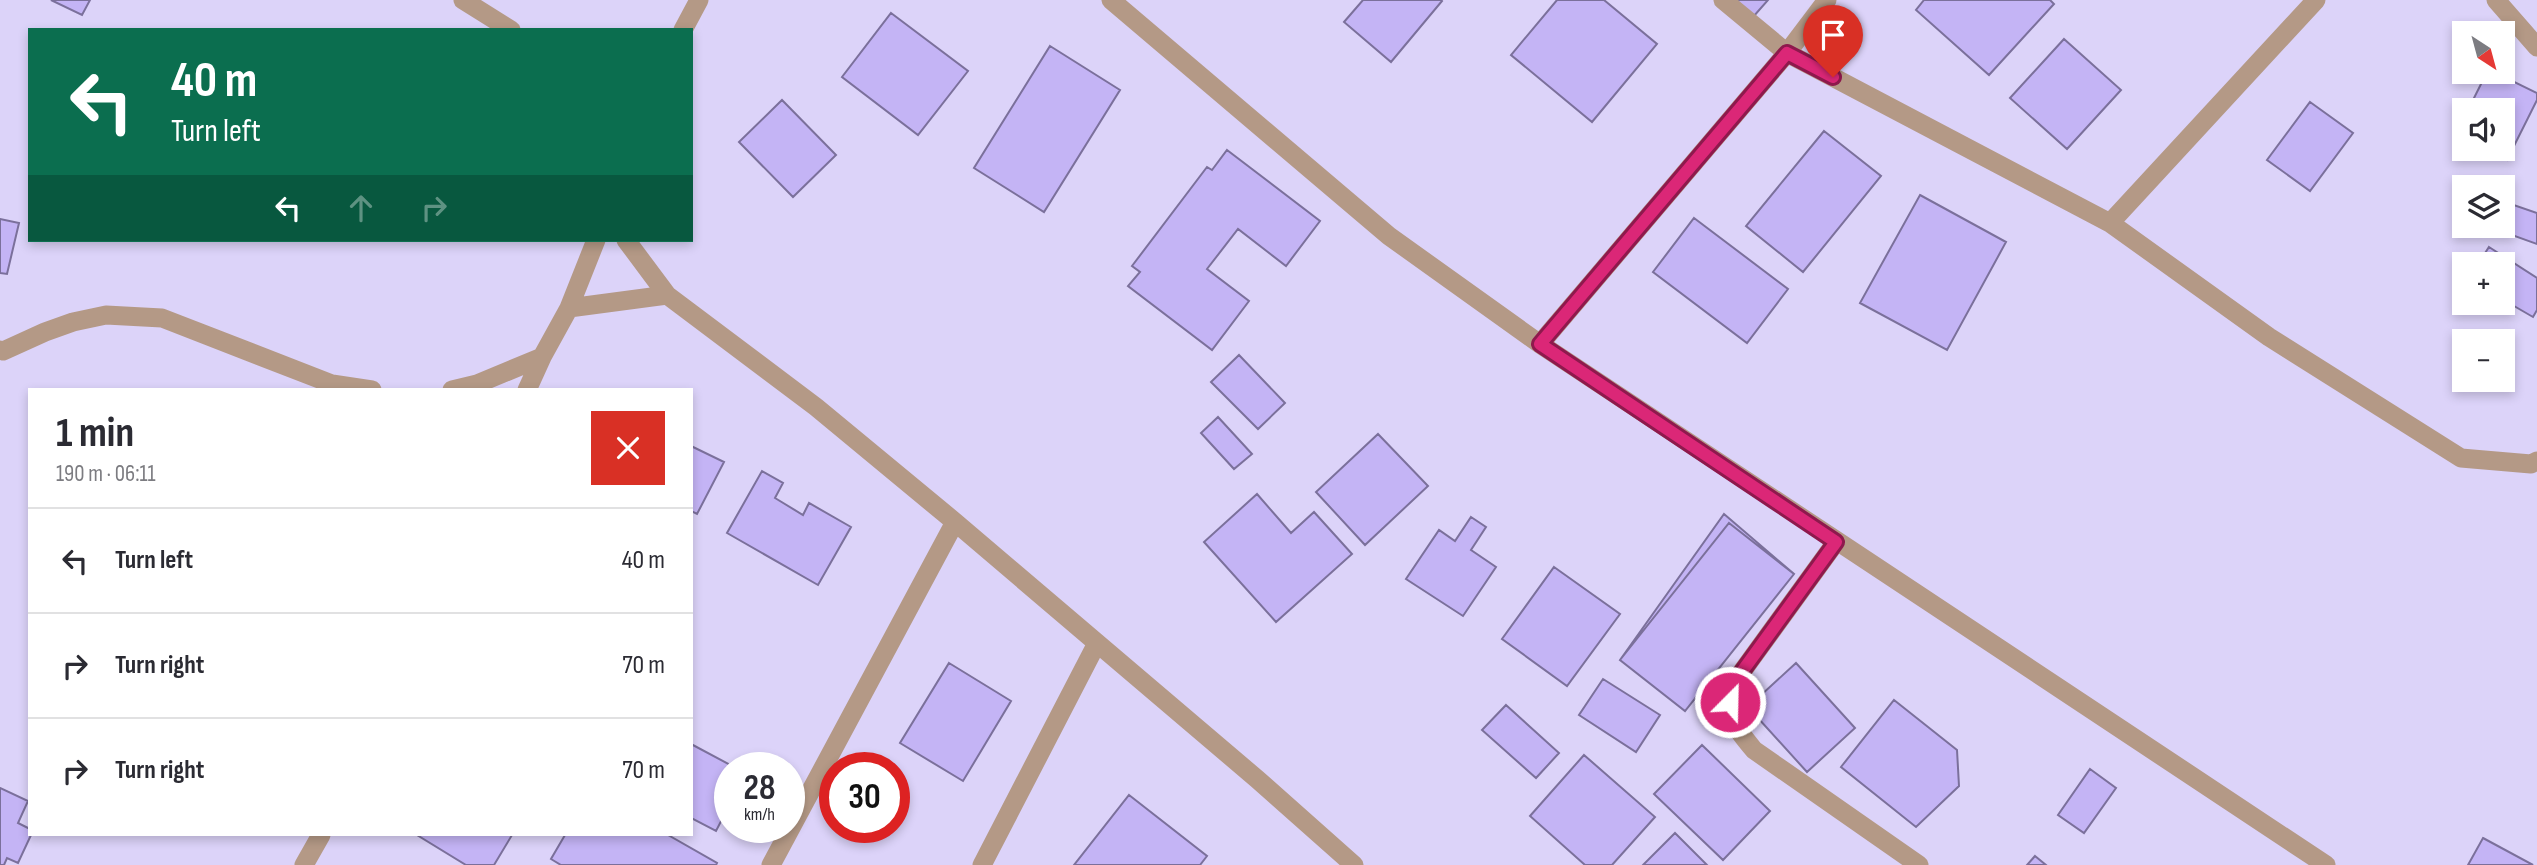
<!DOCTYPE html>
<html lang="en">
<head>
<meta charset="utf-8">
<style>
  :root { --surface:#fff; --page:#f2f2f3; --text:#2b2b33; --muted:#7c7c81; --line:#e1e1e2 }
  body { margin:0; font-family:"Sofia Sans Condensed",sans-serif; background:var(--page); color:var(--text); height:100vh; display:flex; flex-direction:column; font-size:26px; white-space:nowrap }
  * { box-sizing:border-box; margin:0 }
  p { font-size:23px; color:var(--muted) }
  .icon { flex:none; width:38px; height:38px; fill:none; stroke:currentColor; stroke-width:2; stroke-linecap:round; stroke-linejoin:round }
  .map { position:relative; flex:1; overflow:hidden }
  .sheet { position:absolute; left:28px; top:388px; width:665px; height:448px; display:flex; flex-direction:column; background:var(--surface); border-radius:0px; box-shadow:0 4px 10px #0003 }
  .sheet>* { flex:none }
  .banner { position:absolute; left:28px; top:28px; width:665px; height:214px; border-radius:0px; box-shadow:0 4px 10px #0003; background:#0b6e4f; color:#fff; overflow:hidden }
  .needle { width:46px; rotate:144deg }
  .fabs { position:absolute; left:2452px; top:21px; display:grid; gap:14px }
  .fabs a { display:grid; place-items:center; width:63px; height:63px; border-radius:0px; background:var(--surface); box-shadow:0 4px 10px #0003; font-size:35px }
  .speed { position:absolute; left:714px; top:752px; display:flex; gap:14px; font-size:35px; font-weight:700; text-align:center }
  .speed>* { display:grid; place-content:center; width:91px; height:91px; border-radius:50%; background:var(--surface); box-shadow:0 4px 10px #0003; line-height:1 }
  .speed small { font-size:18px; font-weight:400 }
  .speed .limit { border:10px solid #d22; background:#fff; color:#111 }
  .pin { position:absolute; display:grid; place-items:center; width:60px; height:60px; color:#fff; margin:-72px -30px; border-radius:50% 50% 50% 0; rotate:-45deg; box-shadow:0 0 7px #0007 }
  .pin .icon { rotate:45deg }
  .me { position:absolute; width:77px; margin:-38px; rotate:23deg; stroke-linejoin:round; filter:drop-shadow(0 0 5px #0008) }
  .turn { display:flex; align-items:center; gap:24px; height:147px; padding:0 28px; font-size:32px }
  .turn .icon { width:91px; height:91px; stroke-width:2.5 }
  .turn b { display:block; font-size:49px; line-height:60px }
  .lanes { display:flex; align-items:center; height:66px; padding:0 28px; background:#0003; justify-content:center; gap:35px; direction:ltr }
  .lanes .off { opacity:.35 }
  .round { display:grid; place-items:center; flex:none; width:74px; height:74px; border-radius:0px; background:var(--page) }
  .overview { display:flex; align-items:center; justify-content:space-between; height:119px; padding:0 28px }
  h1 { font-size:42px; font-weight:700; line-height:52px }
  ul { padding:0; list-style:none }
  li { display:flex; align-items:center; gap:21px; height:105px; padding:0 28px; border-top:2px solid var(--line) }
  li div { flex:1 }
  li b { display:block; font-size:26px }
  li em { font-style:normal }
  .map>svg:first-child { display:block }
</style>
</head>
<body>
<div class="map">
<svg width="2537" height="865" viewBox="0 0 2537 865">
  <rect width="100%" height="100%" fill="#dcd3f9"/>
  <!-- building -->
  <path fill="#c4b4f5" stroke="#7b709b" stroke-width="2" d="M51 0H90L82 15Z
    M1363 0H1441L1442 1 1391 62 1344 22Z
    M1557 0H1604L1657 44 1592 122 1511 55Z
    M1734 0H1768L1753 17Z
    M1924 0H2050L2054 4 1989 75 1916 10Z
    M891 13 968 71 918 135 842 77Z
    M2064 39 2121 90 2067 149 2010 98Z
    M1050 46 1120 90 1044 212 974 168Z
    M2487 72H2494L2537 93V100L2507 160 2485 149H2502V110H2468Z
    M782 100 836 155 793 197 739 142Z
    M2310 102 2353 133 2310 191 2267 160Z
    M2464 118V138L2456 134Z
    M1824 131 1881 176 1803 272 1746 226Z
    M1227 150 1320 221 1286 266 1238 229 1207 269 1249 301 1212 350 1128 286 1140 272 1132 266 1207 167 1212 170Z
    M1920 195 2006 242 1947 350 1860 303Z
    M2502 201 2537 213V244L2487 226H2502Z
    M1694 218 1788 289 1747 343 1653 272Z
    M0 219 19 223 7 274 0 273Z
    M2489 247 2537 278V310L2533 317 2502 299V264H2478Z
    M1239 355 1285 403 1258 429 1211 382Z
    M1218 417 1252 454 1234 469 1201 433Z
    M1378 434 1428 486 1365 545 1316 492Z
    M691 446 724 462 697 514 691 511Z
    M762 471 783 483 775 498 803 515 809 503 851 527 818 585 727 533Z
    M1257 494 1291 533 1314 512 1352 554 1276 622 1204 542Z
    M1724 514 1794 574 1685 711 1620 660Z
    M1471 517 1486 527 1471 550 1496 567 1463 616 1406 579 1439 530 1455 541Z
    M1729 523 1794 574 1685 711 1620 660Z
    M1729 523 1794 574 1685 711 1620 660Z
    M1554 567 1620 614 1567 686 1502 639Z
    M949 663 1011 701 963 781 900 743Z
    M1796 663 1855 728 1807 772 1748 707Z
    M1603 679 1660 715 1636 752 1579 715Z
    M1894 700 1957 750 1959 786 1916 827 1841 767Z
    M1506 705 1559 753 1536 778 1482 730Z
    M691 744 736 768H730V804L716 831 691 818Z
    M1702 745 1770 811 1723 860 1654 794Z
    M1584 755 1655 817 1612 865H1585L1530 816Z
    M2090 769 2116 788 2084 833 2058 815Z
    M0 788 28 801 18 823 30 829 31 835 18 863 7 858 4 865H0Z
    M1129 795 1207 856 1200 865H1074Z
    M1675 833 1707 865H1643Z
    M417 835H512L494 865H466Z
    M565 835H668L717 863 716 865H561L551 859Z
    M2483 838 2533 865H2468Z
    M2035 856 2046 865H2027Z"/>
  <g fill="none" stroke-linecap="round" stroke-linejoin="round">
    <!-- minor -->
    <path stroke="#b49986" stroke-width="19" d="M463 0 511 30
      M1111 0 1389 236 1540 344 2326 865
      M1723 0 1787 53 2110 223 2269 337 2461 458 2531 464 2537 461
      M2496 0 2537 47
      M683 30 699 0
      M2110 223 2316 0
      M626 240 667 295 816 407 955 522 1257 779 1354 865
      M569 308 667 295
      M1540 344 1787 53 1827 0
      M0 350 3 351 45 332 73 322 106 315 162 318 332 384 372 390
      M452 390 477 384 542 357
      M527 390 542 357 569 308 596 240
      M1836 542 1733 684C1727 717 1734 726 1754 750L1919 865
      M304 865 321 835
      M771 865 955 522
      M982 865 1097 643"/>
  </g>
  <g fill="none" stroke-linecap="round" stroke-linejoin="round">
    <!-- route casing -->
    <g stroke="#8e194d" stroke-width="18">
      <path id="route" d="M1730 702 1733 684 1836 542 1540 344 1787 53 1833 77"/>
    </g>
    <!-- route -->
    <use href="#route" stroke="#db2777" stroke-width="12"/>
  </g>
</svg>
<div class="fabs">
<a><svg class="needle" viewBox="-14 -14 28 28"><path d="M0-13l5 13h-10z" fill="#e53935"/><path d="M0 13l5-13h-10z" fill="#7c7c81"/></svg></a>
<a><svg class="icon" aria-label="sound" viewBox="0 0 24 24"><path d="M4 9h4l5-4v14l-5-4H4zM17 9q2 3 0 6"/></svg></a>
<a><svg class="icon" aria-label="layers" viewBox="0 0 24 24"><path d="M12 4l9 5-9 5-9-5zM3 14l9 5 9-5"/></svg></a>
<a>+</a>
<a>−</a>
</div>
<div class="speed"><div>28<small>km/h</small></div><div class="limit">30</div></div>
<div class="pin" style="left:1833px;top:77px;background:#d93025"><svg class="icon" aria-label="arrive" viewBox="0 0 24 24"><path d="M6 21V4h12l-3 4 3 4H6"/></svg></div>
<svg class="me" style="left:1730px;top:702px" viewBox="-20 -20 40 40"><circle r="17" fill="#db2777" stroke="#fff" stroke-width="3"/><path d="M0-11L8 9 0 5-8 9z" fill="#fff"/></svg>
<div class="banner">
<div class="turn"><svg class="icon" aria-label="left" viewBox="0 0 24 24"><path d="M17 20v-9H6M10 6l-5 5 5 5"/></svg><div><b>40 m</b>Turn left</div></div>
<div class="lanes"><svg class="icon" aria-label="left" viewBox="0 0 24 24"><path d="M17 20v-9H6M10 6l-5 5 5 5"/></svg><svg class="icon off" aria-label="ahead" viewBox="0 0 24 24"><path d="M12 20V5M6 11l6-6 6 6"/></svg><svg class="icon off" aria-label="right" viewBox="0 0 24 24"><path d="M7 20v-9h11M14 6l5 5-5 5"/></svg></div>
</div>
<section class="sheet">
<div class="overview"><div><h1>1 min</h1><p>190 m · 06:11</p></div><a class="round" style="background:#d93025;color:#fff"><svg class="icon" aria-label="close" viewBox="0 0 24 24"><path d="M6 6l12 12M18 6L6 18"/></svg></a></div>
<ul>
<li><svg class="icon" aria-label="left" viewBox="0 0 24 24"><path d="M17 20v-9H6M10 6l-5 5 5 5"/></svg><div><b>Turn left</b></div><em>40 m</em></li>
<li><svg class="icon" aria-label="right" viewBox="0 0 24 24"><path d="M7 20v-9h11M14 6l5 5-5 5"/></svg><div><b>Turn right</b></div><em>70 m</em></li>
<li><svg class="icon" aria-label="right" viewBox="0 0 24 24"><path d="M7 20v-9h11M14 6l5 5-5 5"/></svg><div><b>Turn right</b></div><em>70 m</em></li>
</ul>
</section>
</div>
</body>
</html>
